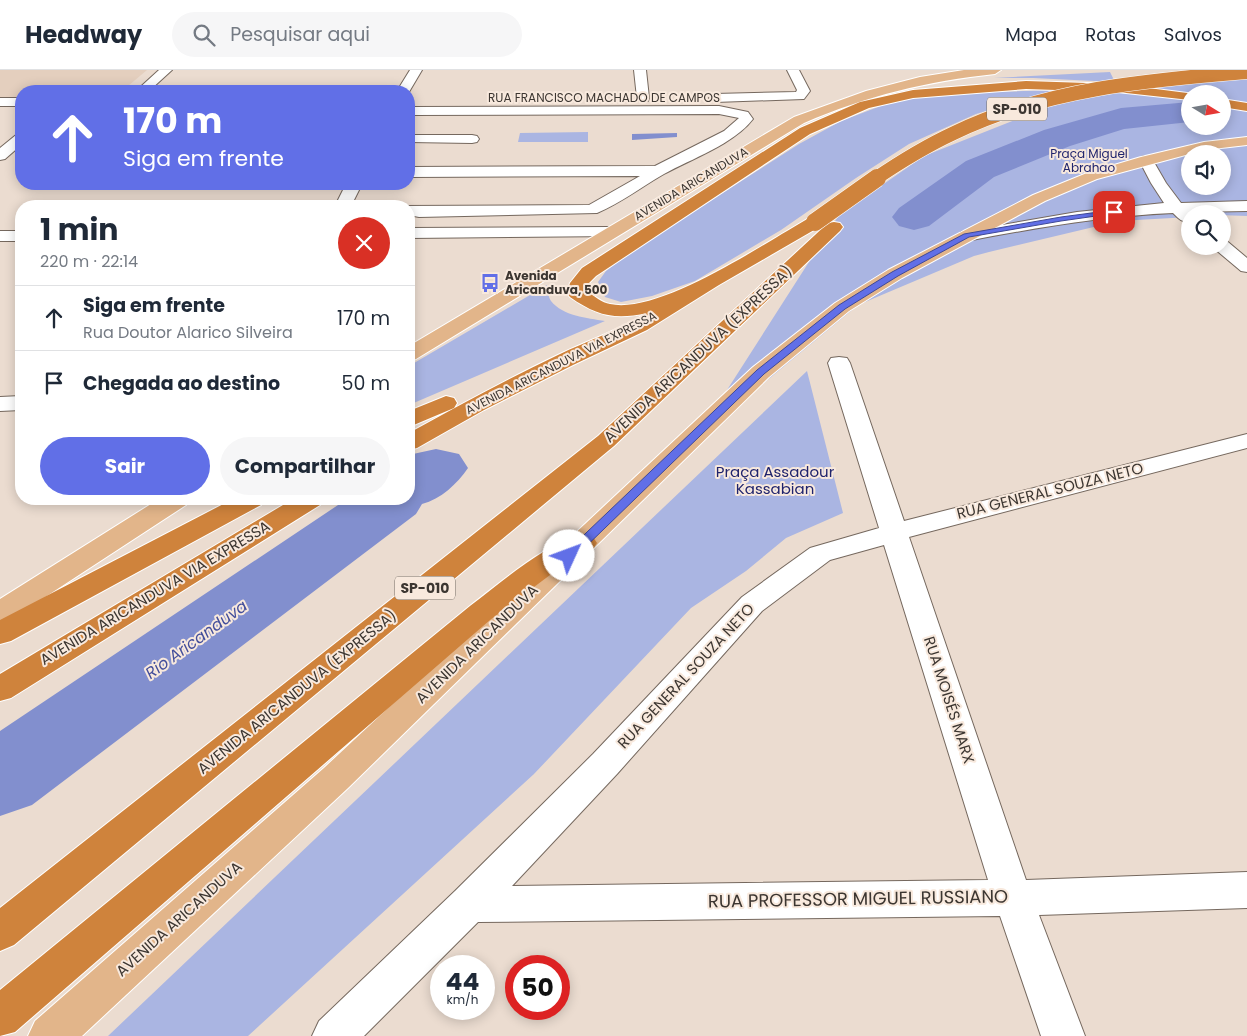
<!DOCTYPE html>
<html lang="pt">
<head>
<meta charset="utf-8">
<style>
  :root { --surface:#fff; --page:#f6f6f7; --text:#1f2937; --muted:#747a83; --line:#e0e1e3; --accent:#616fe7 }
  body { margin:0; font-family:Poppins,sans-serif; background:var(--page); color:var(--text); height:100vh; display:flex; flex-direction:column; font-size:19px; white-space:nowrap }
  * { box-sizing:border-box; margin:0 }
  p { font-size:16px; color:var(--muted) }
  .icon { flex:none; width:28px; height:28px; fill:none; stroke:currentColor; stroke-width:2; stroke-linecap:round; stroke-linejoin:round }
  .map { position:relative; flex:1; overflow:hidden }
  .details { position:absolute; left:15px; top:130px; width:400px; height:305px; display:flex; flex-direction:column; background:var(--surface); border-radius:20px; box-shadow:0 2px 12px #0003 }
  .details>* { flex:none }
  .guide { position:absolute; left:15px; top:15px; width:400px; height:105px; border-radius:20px; box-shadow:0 2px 12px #0003; background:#616fe7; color:#fff; overflow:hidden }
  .needle { width:32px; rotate:101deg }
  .controls { position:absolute; left:1181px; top:15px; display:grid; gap:10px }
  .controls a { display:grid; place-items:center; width:50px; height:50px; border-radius:50%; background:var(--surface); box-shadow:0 2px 12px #0003; font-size:25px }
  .speed { position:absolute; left:430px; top:885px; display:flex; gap:10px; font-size:25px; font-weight:700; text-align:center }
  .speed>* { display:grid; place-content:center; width:65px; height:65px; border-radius:50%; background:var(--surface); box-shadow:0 2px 12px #0003; line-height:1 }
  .speed small { font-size:12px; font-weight:400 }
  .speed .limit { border:8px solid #d22; background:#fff; color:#111 }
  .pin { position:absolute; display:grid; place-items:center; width:42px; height:42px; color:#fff; margin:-21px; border-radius:10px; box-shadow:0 2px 8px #0006 }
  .me { position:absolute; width:55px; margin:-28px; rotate:47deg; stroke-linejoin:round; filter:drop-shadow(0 0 4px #0008) }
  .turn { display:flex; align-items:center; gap:18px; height:105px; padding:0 25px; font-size:22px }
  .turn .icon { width:65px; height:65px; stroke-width:2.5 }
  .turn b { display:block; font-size:35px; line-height:42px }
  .round { display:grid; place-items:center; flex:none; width:52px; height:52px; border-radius:26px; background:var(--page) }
  .overview { display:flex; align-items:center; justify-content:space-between; height:85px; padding:0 25px }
  h1 { font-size:30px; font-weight:700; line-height:38px }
  .primary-button { display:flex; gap:10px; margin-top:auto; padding:10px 25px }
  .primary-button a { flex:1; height:58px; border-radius:30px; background:var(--accent); color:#fff; font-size:20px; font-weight:700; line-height:58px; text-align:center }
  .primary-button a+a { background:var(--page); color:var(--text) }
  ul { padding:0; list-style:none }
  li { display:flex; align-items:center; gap:15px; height:65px; padding:0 25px; border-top:1px solid var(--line) }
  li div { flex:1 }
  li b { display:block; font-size:19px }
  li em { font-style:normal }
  header { display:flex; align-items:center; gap:30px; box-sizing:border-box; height:70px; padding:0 25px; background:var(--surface); border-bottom:1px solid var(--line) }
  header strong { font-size:24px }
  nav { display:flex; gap:28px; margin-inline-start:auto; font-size:18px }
  .search { width:350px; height:45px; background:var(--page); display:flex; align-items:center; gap:12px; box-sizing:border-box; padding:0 18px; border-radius:28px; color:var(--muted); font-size:19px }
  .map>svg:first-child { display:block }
</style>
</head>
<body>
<header>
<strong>Headway</strong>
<div class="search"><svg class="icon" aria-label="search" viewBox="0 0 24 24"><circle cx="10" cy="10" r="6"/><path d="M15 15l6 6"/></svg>Pesquisar aqui</div>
<nav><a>Mapa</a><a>Rotas</a><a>Salvos</a></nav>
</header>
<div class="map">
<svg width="1247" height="966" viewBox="0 0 1247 966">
  <rect width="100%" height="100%" fill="#ebdcd0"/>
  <!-- built -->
  <path fill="#e4cfbe" d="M0 0H147L122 21H21V28H0Z"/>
  <!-- green -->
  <path fill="#aab5e2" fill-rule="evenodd" d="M1247 0V146L1190 144V147L1119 151 989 182 974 186 858 235 695 370 839 145 924 86 1073 27ZM1190 24H1222V56H1190ZM1190 84H1222V116H1190Z
    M1110 2 1115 12 1033 8H994Z
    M1055 20 976 44 909 74 856 108 781 160 695 211 652 226 621 232 605 227 598 212 606 201 634 180 799 74 841 51 886 34 927 24Z
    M588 62V72H518L520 63Z
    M547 215C548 220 548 227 551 231 563 246 587 248 605 251L409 335V296Z
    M807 301 843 443 786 468 746 501 691 538 534 704 248 966H108Z"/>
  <!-- water -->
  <path fill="#828fce" d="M677 63V67L632 70V64Z"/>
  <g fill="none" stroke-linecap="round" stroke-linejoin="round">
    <!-- river -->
    <path fill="#828fce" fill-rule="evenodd" d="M1190 32V52L1124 59 1070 76 994 107 929 156 914 160 899 156 892 147 899 138 966 91 1044 60 1121 38Z
      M436 379 459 384 468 398C457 414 441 429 422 434L416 444 32 735 0 746V661L347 429H409V387L413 384Z"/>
    <!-- minor casing -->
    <g stroke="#75685e" stroke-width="2">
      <path id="minor" d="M159 0H172L149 21H136Z
        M410 0H422L409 22 397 21Z
        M634 0H646L649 28 648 31H638L637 28Z
        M787 0H799L810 21 804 29 715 32 709 28 715 24 796 22 797 20Z
        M0 28H21V36H0Z
        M719 36 748 42 753 49C734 74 691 89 664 104 641 117 621 133 597 143L419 147 409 145V136H404L589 135 640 106 409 107V97L655 96 724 61 739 48 719 44 409 45V37Z
        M21 64V75L5 89 0 90V78L16 65Z
        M414 65H472L477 66 479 69 477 72 472 73 409 72V66Z
        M1146 86 1151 87 1166 113 1181 133 1247 131V141L1191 142 1193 144H1190V151C1182 153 1178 148 1173 143 1103 146 1035 158 967 171L961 170 958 166 961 162 967 161 1077 142 1164 133 1151 113 1139 90 1141 87Z
        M346 114H362L351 136H335Z
        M611 157 617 158 620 162 617 166 409 168V158Z
        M0 161H21V171H0Z
        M1222 171 1228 172 1247 188V202L1241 201 1216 180 1213 176H1222Z
        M839 287 847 288 850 293 904 451 1247 364V378L909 467 1026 810 1247 802V838L1039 845 1085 966H1041L1000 846 478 852 364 966H312L319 951 455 821 593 684 742 527 810 478 879 458 828 293 831 288ZM884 475 988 810 512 816 617 704 762 541 830 490Z
        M21 326V340L0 341V327Z"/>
    </g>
    <!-- major casing -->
    <g stroke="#fff" stroke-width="2">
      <path id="major" d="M964 0H1001L995 4C928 11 866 26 804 53L416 289 409 291V276L794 47 866 21 920 7Z
        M1247 67V75L1204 80 1097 109 1045 131 902 208 849 241 769 307 348 718 82 966H28L35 951 324 698 753 297 835 233 888 200 1033 125 1087 103 1141 87 1204 72Z
        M159 429H190L186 435 10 550 0 553V529Z"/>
    </g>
    <!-- highway casing -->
    <g stroke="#fff" stroke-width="2">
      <path id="highway" d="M1026 11 1117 14 1195 24H1190V30L1117 22 1026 19 913 28 869 38 810 64 596 206 588 214 587 221C594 226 602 233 610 234 659 245 765 173 809 148H821L823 152 821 156 719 215 647 260 573 295 484 340 417 378 409 380V363C458 336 507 309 558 285 587 271 619 260 647 243 615 250 597 246 570 227L567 223 570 213 582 198 800 58 860 32 913 20Z
        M1222 29 1247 33V41L1222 37Z
        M834 152 840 153 843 157 840 161 614 376 14 875 0 881V838L598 366 828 153Z
        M446 326 454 328 457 333 454 338 409 357V341Z
        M233 429H265L261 435 11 571 0 574V550Z
        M293 429H324L320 435 11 628 0 631V604Z
        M583 464 593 467 597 473 593 479 554 502 490 550 15 962 0 966V920L470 536C503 511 543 475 583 464Z"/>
    </g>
    <!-- minor -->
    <use href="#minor" fill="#fff" fill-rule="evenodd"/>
    <!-- major -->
    <use href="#major" fill="#e2b58a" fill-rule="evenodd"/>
    <!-- highway -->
    <use href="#highway" fill="#cf833c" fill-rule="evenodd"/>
    <!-- highway-bridge-far1 casing -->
    <g stroke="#fff" stroke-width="15" stroke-linecap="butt">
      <path id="highway-bridge-far1" d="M875 109C900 92 926 76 954 63 1045 19 1148 10 1247 2"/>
    </g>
    <!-- highway-bridge casing -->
    <g stroke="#fff" stroke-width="19" stroke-linecap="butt">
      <path id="highway-bridge" d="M815 152 877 108"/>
    </g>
    <!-- highway-bridge-far1 -->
    <use href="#highway-bridge-far1" stroke="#cf833c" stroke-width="14"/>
    <!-- highway-bridge -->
    <use href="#highway-bridge" stroke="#cf833c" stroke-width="18"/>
  </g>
  <!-- route -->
  <path fill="#616fe7" stroke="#3f4896" d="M1114 140 1118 142 1117 143 1061 151 969 167 898 206 845 239 764 304 573 489H565L564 486 565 483 757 300 839 235 892 202 964 164 1061 147Z"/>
  <!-- icons -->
  <defs>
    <g id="bus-bare" transform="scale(1.5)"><path d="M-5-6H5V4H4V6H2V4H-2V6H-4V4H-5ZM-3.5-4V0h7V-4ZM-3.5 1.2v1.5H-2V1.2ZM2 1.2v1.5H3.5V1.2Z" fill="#616fe7" stroke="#f8e9dd" stroke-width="2.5" paint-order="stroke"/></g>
  </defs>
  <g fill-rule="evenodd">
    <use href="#bus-bare" x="490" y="213"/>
  </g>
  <g text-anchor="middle" stroke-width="4" stroke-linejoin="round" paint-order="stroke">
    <!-- far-street labels -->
    <g font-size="12" fill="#3c3631" stroke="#f8e9dd">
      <text x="604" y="32">RUA FRANCISCO MACHADO DE CAMPOS</text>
      <text transform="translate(691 114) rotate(-31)" y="4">AVENIDA ARICANDUVA</text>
      <text transform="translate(561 293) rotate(-27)" y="4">AVENIDA ARICANDUVA VIA EXPRESSA</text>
    </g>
    <!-- far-park labels -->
    <g font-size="12" fill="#20246d" stroke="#f8e9dd">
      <text x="1089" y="88">Praça Miguel<tspan x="1089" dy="14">Abrahao</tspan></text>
    </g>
    <!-- far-poi labels -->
    <g font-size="12" font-weight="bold" fill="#3c3631" stroke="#f8e9dd" text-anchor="start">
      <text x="505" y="210">Avenida<tspan x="505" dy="14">Aricanduva, 500</tspan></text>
    </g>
    <!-- shield labels -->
    <g fill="#f8e9dd" stroke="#746c65" stroke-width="1">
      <rect x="987" y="27.5" width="60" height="23" rx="4"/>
      <rect x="395" y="506.5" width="60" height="23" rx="4"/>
    </g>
    <g font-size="14" font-weight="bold" fill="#3c3631">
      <text x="1017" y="44">SP-010</text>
      <text x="425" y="523">SP-010</text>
    </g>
    <!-- street labels -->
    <g font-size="15" fill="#3c3631" stroke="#f8e9dd">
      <text transform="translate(698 284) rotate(-43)" y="5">AVENIDA ARICANDUVA (EXPRESSA)</text>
      <text transform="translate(1050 421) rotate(-14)" y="5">RUA GENERAL SOUZA NETO</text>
      <text transform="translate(155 523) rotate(-31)" y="5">AVENIDA ARICANDUVA VIA EXPRESSA</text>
      <text transform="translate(477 574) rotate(-44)" y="5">AVENIDA ARICANDUVA</text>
      <text transform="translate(686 606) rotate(-47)" y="5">RUA GENERAL SOUZA NETO</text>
      <text transform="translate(297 622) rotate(-39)" y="5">AVENIDA ARICANDUVA (EXPRESSA)</text>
      <text transform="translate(949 630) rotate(72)" y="5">RUA MOISÉS MARX</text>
      <text transform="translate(179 849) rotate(-42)" y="5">AVENIDA ARICANDUVA</text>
    </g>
    <!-- park labels -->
    <g font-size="15" fill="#20246d" stroke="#f8e9dd">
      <text x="775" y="407">Praça Assadour<tspan x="775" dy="17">Kassabian</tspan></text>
    </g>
    <!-- water labels -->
    <g font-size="16" font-style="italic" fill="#434e9b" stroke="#f8e9dd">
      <text transform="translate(196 569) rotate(-36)" y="6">Rio Aricanduva</text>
    </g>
    <!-- near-street labels -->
    <g font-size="18" fill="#3c3631" stroke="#f8e9dd">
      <text transform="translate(858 829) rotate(-1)" y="6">RUA PROFESSOR MIGUEL RUSSIANO</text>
    </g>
  </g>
</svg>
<div class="controls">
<a><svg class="needle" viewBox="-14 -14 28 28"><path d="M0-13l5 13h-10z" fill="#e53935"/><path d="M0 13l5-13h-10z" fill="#747a83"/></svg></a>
<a><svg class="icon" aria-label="sound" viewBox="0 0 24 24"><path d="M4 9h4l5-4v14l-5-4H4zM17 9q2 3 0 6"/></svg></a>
<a><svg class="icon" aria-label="search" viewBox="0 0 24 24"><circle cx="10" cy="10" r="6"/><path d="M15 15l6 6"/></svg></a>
</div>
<div class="speed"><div>44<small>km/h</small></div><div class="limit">50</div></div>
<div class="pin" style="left:1114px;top:142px;background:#d93025"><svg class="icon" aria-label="arrive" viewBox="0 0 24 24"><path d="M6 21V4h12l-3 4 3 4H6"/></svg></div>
<svg class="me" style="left:569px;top:486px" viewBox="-20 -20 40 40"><circle r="19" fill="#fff"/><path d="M0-13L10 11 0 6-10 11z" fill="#616fe7"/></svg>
<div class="guide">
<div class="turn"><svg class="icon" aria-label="ahead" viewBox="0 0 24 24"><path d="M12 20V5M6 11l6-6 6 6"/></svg><div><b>170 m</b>Siga em frente</div></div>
</div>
<section class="details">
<div class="overview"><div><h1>1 min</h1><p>220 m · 22:14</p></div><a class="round" style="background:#d93025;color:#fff"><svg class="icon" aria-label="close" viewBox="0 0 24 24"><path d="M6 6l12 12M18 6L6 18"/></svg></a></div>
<ul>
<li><svg class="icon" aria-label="ahead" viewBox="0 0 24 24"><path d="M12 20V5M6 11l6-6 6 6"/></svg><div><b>Siga em frente</b><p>Rua Doutor Alarico Silveira</p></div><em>170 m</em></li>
<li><svg class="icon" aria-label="arrive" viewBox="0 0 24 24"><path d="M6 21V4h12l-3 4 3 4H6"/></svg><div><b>Chegada ao destino</b></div><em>50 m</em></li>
</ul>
<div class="primary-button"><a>Sair</a><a>Compartilhar</a></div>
</section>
</div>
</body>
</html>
